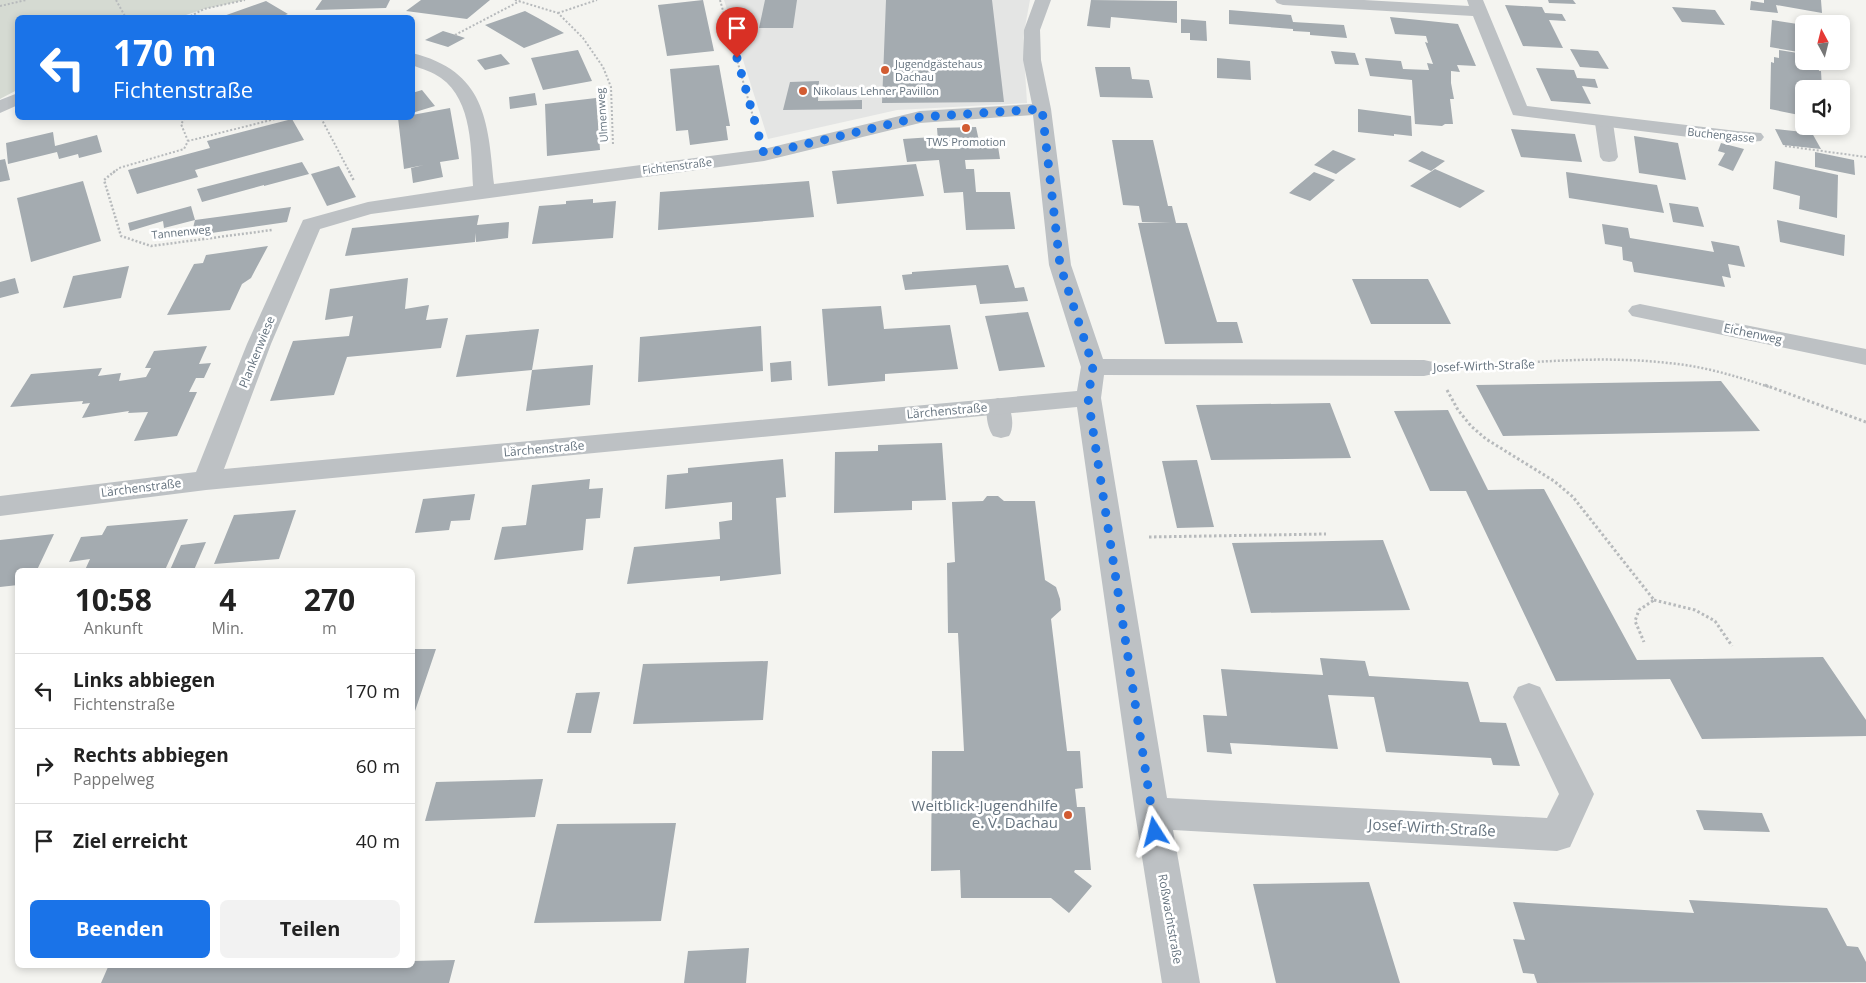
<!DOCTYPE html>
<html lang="de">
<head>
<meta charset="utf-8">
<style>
  :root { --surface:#fff; --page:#f2f2f2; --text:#222; --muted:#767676; --line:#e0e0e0; --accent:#1a73e8 }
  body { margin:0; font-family:"Open Sans",sans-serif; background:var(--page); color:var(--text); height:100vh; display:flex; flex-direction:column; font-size:19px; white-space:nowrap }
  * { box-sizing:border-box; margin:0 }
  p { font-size:16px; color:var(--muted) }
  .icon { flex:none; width:28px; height:28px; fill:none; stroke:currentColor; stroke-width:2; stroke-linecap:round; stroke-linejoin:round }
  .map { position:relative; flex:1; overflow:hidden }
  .side { position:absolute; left:15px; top:568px; width:400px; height:400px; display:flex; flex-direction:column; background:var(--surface); border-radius:8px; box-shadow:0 2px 8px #0003 }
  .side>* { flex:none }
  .hud { position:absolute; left:15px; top:15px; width:400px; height:105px; border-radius:8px; box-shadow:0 2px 8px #0003; background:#1a73e8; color:#fff; overflow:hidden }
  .needle { width:32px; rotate:353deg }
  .fabs { position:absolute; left:1795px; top:15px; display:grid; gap:10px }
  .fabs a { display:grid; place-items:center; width:55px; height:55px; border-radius:8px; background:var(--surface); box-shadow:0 2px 8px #0003; font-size:25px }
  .pin { position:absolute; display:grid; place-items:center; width:42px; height:42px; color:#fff; margin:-51px -21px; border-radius:50% 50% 50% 0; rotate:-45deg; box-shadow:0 0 5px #0007 }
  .pin .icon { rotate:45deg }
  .me { position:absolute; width:55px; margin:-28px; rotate:351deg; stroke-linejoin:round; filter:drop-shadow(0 0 4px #0008) }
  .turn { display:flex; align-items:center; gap:18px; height:105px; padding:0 15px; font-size:22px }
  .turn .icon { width:65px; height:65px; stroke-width:2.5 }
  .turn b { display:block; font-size:35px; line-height:42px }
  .eta { display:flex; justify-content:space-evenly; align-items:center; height:85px; text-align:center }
  .eta b { font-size:30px; font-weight:700; line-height:35px }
  .button { display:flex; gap:10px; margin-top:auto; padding:10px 15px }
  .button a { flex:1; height:58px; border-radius:8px; background:var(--accent); color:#fff; font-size:20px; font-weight:700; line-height:58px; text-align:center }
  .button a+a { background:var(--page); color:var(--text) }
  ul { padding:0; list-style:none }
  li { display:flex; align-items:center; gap:15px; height:75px; padding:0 15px; border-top:1px solid var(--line) }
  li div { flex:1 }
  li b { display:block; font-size:19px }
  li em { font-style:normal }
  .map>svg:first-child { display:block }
</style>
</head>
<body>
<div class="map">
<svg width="1866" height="983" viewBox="0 0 1866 983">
  <rect width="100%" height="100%" fill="#f4f4f0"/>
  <!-- built -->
  <path fill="#e4e5e4" d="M724 0H1030L1023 38 1027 103 897 110 768 139Z"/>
  <!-- green -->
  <path fill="#d5dad2" d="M0 0H245L204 9 180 17 18 18 17 90 0 99Z"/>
  <!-- building -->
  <path fill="#a4abb0" d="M322 0H390L386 8 315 10Z
    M421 0H490L467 19 406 11Z
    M703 0 714 51 667 56 658 5Z
    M765 0H797L793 28H759Z
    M886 0H992L1004 102 882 103Z
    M1091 0 1177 1V23L1111 17 1110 28 1087 26Z
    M1548 0H1573L1576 4 1549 3Z
    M1764 0H1821L1822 13 1776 5 1778 13 1750 10 1751 1 1764 3Z
    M266 1 288 14 277 18H218Z
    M1505 5 1542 7 1545 13 1562 14 1566 21 1549 20 1563 48 1523 46Z
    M1672 7 1715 10 1725 25 1682 22Z
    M1229 10 1291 15 1293 22 1344 25 1347 38 1310 35V32L1293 31V29L1229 24Z
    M525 11 538 18 564 33 524 48 485 25Z
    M1390 17 1458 24 1476 66 1457 65 1460 72 1451 71V83L1454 99H1450L1453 124H1445L1442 126 1415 124 1412 80 1370 76 1365 58 1401 61 1403 69 1429 70 1427 63 1433 64 1425 42 1428 43 1426 36 1395 34Z
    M1181 19 1206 21 1207 41 1190 40V33H1181Z
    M1772 20 1804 25V53L1770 47Z
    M443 31 456 35 465 38 448 47 425 40Z
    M1570 49 1598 51 1609 69 1580 67Z
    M578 50 592 81 543 90 531 58Z
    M1779 50 1804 54V61L1818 65 1819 71H1821L1822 89H1804V116L1770 109 1771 62 1774 63V57L1779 58Z
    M1331 51 1355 53 1359 65 1335 64Z
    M501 54 510 64 485 70 477 60Z
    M1217 58 1250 61 1251 80 1217 78Z
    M719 65 730 126H726L728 140 690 145 688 130 676 131 670 69Z
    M1095 67H1130L1132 79 1149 80 1153 98 1100 97Z
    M1536 68 1574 70 1577 78 1595 79 1598 88 1582 86 1591 104 1551 101Z
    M819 81 818 101 862 100V109L783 110 790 82Z
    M422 90 435 106 412 113V93Z
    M535 93 537 105 510 109 509 97Z
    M596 98 600 150 547 156 545 104Z
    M450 108 459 159 440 162 443 177 413 183 411 168 424 165 404 169 398 118H412V115Z
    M1358 109 1411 116 1412 136 1394 134V136L1358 132Z
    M292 119 304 140 195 170 198 177 137 194 128 170 210 148 207 141Z
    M976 127 979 141 997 140 1000 159 965 160 966 169H974L976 192H1010L1015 229 966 230 963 192 944 193 939 160 907 162 903 139 933 137 936 149H960L959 141H938L937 128Z
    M1511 129 1575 134 1582 162 1521 157Z
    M1775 129 1812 133 1821 149 1783 145Z
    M53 132 55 146 97 135 102 152 79 158 78 154 59 159 57 152 8 164 6 143Z
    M1634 136 1678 143 1686 180 1639 173Z
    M1112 140H1153L1168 206H1172L1176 223H1187L1217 322H1237L1243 343 1165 344 1138 223 1171 222H1142L1139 206 1123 205Z
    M1721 143 1744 149 1733 171 1718 165 1725 153 1718 151Z
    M1333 150 1356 159 1336 174 1314 165Z
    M1422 151 1433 156 1445 161 1431 171 1408 161Z
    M1815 152 1854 160 1855 175 1815 167Z
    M5 159 10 180 0 182V160Z
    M1775 161 1838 175 1837 218 1799 209 1800 196 1773 189Z
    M302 162 309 174 264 186V185L202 202 197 189Z
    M916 164 924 196 837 204 832 171Z
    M339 166 356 197 327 206 311 174Z
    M1435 169 1485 191 1460 208 1410 186Z
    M1314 172 1335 180 1310 201 1289 193Z
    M1566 172 1657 185 1664 213 1569 198Z
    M83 181 101 241 31 262 17 198Z
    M809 181 814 217 658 230 660 192Z
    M593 199V203L616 201 613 238 532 244 539 206 566 204V201Z
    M1669 203 1698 207 1704 227 1673 222Z
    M191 206 195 220 164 228 163 221 130 231 128 223Z
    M291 207 287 222 191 236 195 220Z
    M479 215 477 225 509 222 508 238 476 242V233L475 242 345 256 352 228Z
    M1777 220 1845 235 1844 256 1780 242Z
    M1602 224 1628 228 1630 238 1714 252 1711 241 1739 246 1745 267 1728 264 1731 278 1722 276 1725 287 1634 272 1632 262 1623 260 1622 247 1605 244Z
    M268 246 251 278 242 284 230 310 167 315 194 264 203 263 206 255Z
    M1008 265 1015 288 1024 287 1028 301 980 304 976 285 905 290 902 275 912 274V272Z
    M129 266 121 298 63 308 73 276Z
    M15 278 19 293 0 298V282Z
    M408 278 405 309 429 305 426 320 448 318 441 348 347 357 334 395 270 401 293 341 349 336 353 316 325 320 330 289Z
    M1352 279H1428L1451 324H1371Z
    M881 306 884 329 950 325 958 369 885 374V381L828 386 822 309Z
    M1028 312 1045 367 999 371 985 316Z
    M761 326 763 371 638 382 640 337Z
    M539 329 532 370 456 377 466 335Z
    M207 346 199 364 211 363 204 378H196L189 392H197L177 436 134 441 148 412 128 413 129 411 82 418 90 403 82 404 83 401 10 407 31 374 102 368 98 376 121 373 119 381 146 377 151 368H145L154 351Z
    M791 361 792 380 771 382 770 363Z
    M593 365 590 405 526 411 532 370Z
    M1721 381 1760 431 1503 436 1476 385Z
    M1330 403 1351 458 1211 460 1196 405Z
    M1448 410 1488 490 1544 489 1637 660 1823 657 1866 720V736L1702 739 1670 679 1556 681 1466 491H1430L1394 411Z
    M942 443 946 500 912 501V510L834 513 835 452 878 451V445Z
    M783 459 786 497 776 498 781 574 720 581V576L627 584 634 547 720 539 719 522 732 520V502L665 509 667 475 688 473V468Z
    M1197 460 1214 527 1177 528 1162 461Z
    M590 479 589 489 603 488 600 518 586 519 583 550 494 560 502 527 526 525 532 485Z
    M475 494 470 520 451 521 449 530 415 533 423 499Z
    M987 496H998L1004 501H1035L1045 580 1056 587 1060 599 1061 610 1051 619 1067 751H1080L1083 788 1075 789 1077 807H1085L1091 870H1075L1074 872 1092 886 1069 913 1051 898H961L960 870 931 871 932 751H964L958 633H948L947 563 955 562 952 502 983 501Z
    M296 510 279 559 214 564 234 515Z
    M188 519 165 570H85L90 559 69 562 81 537 102 535 107 526Z
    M54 534 37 570H18V585L0 587V540Z
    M1383 540 1410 610 1251 613 1232 543Z
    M206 542 194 570H170L181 545Z
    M412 649H436L414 714H412Z
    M1320 658 1365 661 1369 676 1468 682 1480 722 1506 723 1520 766 1493 765 1491 758 1386 752 1374 697 1328 695 1338 749 1230 743 1232 754 1207 752 1203 715 1227 716 1221 669 1323 675Z
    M768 661 763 720 633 724 643 664Z
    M600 692 591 733H567L576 693Z
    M543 779 535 817 425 821 436 782Z
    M1696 810 1762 813 1770 832 1704 830Z
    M676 823 661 921 534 923 557 824Z
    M1369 882 1400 983H1276L1253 884Z
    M1689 900 1827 908 1847 946 1858 947 1866 962V982L1537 983 1534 974 1523 973 1513 939 1525 940 1513 902 1694 913Z
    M749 948 746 983H684L688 951Z
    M455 960 449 983H101L108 967 193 965H412V961Z"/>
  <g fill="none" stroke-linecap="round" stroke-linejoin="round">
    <!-- path-far2 -->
    <path stroke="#b7babc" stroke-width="2" stroke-dasharray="2 2" stroke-linecap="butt" d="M116 0 126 18
      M515 0 558 13 583 38 603 67 611 87 613 145
      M720 0 756 127
      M0 6 26 0
      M558 13 597 0
      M187 18 204 9 245 0
      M455 35 520 1
      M185 118 181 124 188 141
      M321 118 350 173
      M1785 146 1866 157
      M113 173 119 168 184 149 188 141 279 118"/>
    <!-- path-far1 -->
    <path stroke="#b7babc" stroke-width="2.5" stroke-dasharray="2 2" stroke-linecap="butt" d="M115 171 104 180 121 236 151 246 272 230
      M349 171 354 181
      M1458 367C1528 363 1598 355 1668 363 1703 366 1736 376 1769 387"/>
    <!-- path -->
    <path stroke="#b7babc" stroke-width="3" stroke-dasharray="2.5 2.5" stroke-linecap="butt" d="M1765 385 1866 422
      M1447 390 1458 410 1471 426 1486 439 1554 481 1573 497 1654 600 1639 610 1635 621 1644 642
      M1149 537 1326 534
      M1654 600 1695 610 1715 621 1732 646"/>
    <!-- service -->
    <path fill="#bdc1c4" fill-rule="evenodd" d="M1604 118 1610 119 1613 123 1618 157 1615 161 1609 162 1603 161 1600 157 1595 123 1598 119Z
      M998 398 1006 401C1012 410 1015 427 1009 436L1001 438 993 436C987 427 984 410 990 401Z"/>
    <!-- minor -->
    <path fill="#bdc1c4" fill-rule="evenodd" d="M1035 0H1051L1040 30 1041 60 1051 109 1071 265 1103 359 1424 360 1433 362 1436 368 1433 374 1424 376 1104 375 1101 398 1167 798 1547 818 1559 794 1513 697 1518 687 1529 683 1540 687 1594 794 1570 847 1557 851 1173 830 1200 983H1162L1135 813 1077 407 206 490 0 516V496L196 472 247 344 303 220 368 202 473 186C471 151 473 101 441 78 433 72 422 69 412 65V53C485 71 488 120 494 184L764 149 920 111 1032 104 1023 60 1024 30ZM1033 115 1049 265 1081 367 1077 391 224 469 271 344 320 229 371 214 764 161 920 123Z
      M1275 0H1364L1469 6 1467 0H1483L1527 106 1737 131 1761 133 1764 137 1761 141 1737 143 1513 115 1473 16 1283 5 1277 3Z
      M18 93V105L0 113V100Z
      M1640 304 1866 349V365L1632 316 1628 311 1632 306Z"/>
  </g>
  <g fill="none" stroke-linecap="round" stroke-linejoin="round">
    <!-- route -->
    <path stroke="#1a73e8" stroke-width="9" stroke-dasharray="0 16.2" d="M737 58 764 154 920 117 1042 109 1060 265 1093 366 1088 398 1155 832"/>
  </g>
  <!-- markers -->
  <g fill="#d25c32" stroke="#fff" stroke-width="2">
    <circle cx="885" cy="70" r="5"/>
    <circle cx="803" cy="91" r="5"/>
    <circle cx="966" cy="128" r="5"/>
    <circle cx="1068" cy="815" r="5"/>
  </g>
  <g text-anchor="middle" stroke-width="5" stroke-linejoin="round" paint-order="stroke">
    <!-- far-poi labels -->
    <g font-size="11" fill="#65737f" stroke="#fff" text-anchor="start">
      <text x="895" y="68">Jugendgästehaus<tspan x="895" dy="13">Dachau</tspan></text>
      <text x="813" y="95">Nikolaus Lehner Pavillon</text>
      <text x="966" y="146" text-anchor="middle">TWS Promotion</text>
    </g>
    <!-- far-street labels -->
    <g font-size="11" fill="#65737f" stroke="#fff">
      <text transform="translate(602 115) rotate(-94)" y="4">Ulmenweg</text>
      <text transform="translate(1721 135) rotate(6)" y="4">Buchengasse</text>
      <text transform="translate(677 166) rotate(-7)" y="4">Fichtenstraße</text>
      <text transform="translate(181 232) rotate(-6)" y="4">Tannenweg</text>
    </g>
    <!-- street labels -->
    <g font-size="12" fill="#65737f" stroke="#fff">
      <text transform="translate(1753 334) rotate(12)" y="4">Eichenweg</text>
      <text transform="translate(257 352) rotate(-68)" y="4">Plankenwiese</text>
      <text transform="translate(1484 366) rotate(-2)" y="4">Josef-Wirth-Straße</text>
      <text transform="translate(947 411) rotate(-5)" y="4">Lärchenstraße</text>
      <text transform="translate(544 449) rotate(-5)" y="4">Lärchenstraße</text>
      <text transform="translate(141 488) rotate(-7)" y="4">Lärchenstraße</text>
      <text transform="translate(1170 919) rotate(80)" y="4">Roßwachtstraße</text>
    </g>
    <!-- near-poi labels -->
    <g font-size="15" fill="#65737f" stroke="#fff" text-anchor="end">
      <text x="1058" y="811">Weitblick-Jugendhilfe<tspan x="1058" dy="17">e. V. Dachau</tspan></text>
    </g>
    <!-- near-street labels -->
    <g font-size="15" fill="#65737f" stroke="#fff">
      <text transform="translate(1432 828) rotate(3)" y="5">Josef-Wirth-Straße</text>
    </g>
  </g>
</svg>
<div class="fabs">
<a><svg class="needle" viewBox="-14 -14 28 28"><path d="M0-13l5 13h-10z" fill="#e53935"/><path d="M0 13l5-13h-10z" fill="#767676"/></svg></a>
<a><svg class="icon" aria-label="sound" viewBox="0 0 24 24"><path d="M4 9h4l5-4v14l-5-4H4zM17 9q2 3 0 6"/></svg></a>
</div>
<div class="pin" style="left:737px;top:58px;background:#d93025"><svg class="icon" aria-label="arrive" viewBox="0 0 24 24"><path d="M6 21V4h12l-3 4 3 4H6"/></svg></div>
<svg class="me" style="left:1155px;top:832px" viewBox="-20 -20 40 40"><path d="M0-17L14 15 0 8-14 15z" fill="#1a73e8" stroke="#fff" stroke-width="4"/></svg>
<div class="hud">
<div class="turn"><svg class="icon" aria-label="left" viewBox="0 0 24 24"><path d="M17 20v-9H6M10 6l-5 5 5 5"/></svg><div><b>170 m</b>Fichtenstraße</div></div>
</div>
<section class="side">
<div class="eta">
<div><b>10:58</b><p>Ankunft</p></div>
<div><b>4</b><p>Min.</p></div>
<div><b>270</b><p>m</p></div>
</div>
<ul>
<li><svg class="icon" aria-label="left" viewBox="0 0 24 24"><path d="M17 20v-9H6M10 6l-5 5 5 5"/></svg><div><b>Links abbiegen</b><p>Fichtenstraße</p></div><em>170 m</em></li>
<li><svg class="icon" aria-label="right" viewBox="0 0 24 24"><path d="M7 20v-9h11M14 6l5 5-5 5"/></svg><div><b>Rechts abbiegen</b><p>Pappelweg</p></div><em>60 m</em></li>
<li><svg class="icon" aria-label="arrive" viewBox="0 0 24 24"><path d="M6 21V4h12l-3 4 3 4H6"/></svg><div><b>Ziel erreicht</b></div><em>40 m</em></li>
</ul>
<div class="button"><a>Beenden</a><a>Teilen</a></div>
</section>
</div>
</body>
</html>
